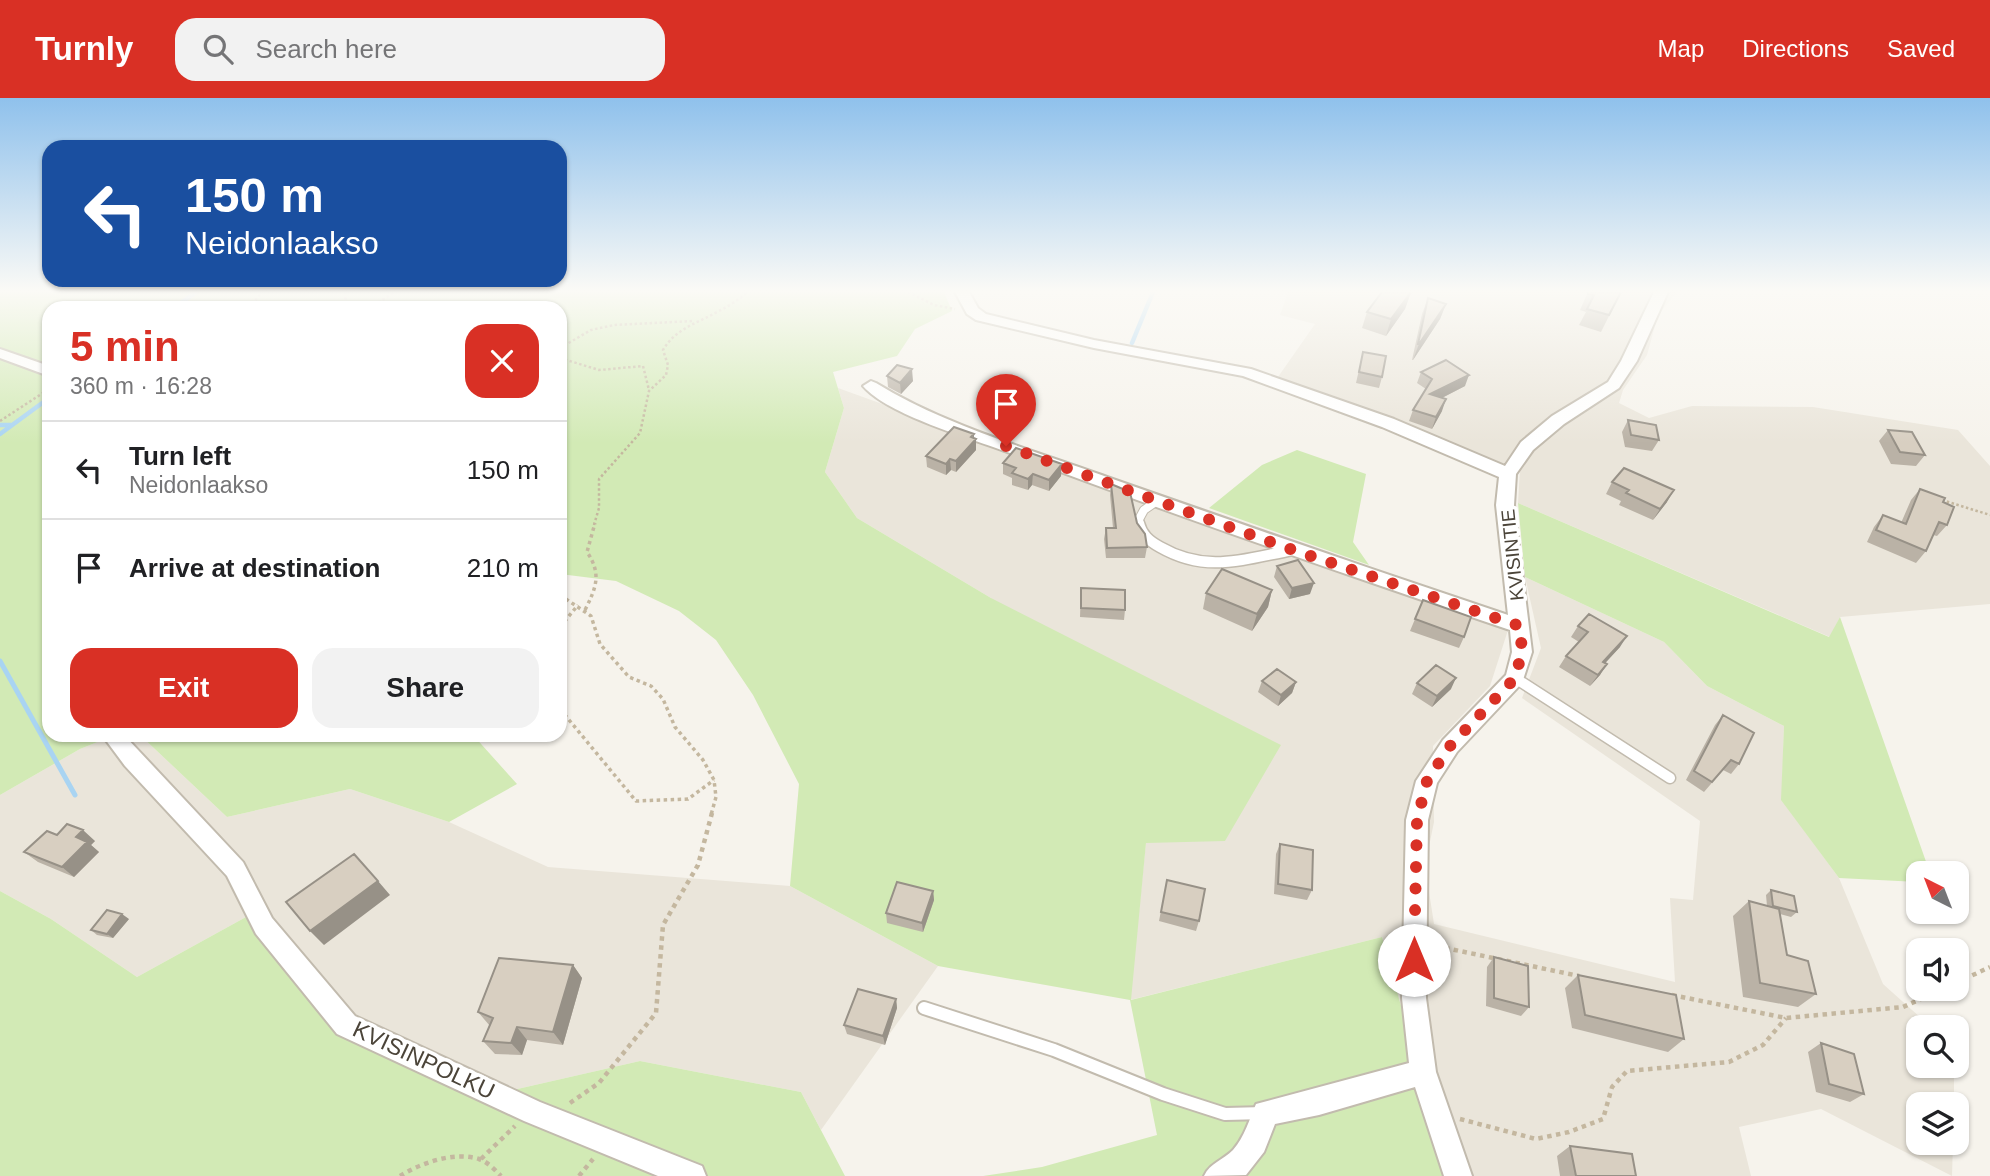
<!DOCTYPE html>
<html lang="en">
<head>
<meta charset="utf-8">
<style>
  :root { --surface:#fff; --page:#f2f2f2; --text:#202124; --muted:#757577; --line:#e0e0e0; --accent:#d93025 }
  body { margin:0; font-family:Helvetica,sans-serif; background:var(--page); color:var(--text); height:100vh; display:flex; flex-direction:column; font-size:26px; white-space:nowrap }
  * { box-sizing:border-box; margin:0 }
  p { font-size:23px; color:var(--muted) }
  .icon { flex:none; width:38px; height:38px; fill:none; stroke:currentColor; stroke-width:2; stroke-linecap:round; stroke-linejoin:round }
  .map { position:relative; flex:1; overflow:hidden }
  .drawer { position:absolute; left:42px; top:203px; width:525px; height:441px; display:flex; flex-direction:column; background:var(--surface); border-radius:21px; box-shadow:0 2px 5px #0004 }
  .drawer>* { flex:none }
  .guide { position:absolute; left:42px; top:42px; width:525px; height:147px; border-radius:21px; box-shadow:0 2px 5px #0004; background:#1a4fa0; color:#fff; overflow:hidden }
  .needle { width:46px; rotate:318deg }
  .controls { position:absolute; left:1906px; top:763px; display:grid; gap:14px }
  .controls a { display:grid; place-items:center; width:63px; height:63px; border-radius:14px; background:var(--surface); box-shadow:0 2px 5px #0004; font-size:35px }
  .pin { position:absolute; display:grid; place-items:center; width:60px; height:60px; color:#fff; margin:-72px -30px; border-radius:50% 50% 50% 0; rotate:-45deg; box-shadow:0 0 7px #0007 }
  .pin .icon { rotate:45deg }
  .me { position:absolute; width:77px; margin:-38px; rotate:0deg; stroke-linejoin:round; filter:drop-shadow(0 0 5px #0008) }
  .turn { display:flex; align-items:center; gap:24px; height:147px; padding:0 28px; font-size:32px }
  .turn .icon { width:91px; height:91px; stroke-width:2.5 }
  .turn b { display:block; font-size:49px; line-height:60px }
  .round { display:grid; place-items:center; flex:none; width:74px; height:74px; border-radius:21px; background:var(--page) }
  .summary { display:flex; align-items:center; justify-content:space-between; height:119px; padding:0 28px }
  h1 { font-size:42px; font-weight:800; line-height:52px; color:var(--accent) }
  .action { display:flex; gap:14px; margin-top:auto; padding:14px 28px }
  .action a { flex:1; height:80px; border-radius:21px; background:var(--accent); color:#fff; font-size:28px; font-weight:800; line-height:80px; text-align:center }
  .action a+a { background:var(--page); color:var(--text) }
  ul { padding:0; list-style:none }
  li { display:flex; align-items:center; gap:21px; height:98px; padding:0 28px; border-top:2px solid var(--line) }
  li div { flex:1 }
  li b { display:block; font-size:26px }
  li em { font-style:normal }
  header { display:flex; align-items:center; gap:42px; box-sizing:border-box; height:98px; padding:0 35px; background:var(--accent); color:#fff }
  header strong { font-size:33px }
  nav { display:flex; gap:38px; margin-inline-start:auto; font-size:24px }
  .search { width:490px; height:63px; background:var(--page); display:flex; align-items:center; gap:18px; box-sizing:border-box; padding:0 24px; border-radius:21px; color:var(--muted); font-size:26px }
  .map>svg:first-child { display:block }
</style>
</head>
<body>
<header>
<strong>Turnly</strong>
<div class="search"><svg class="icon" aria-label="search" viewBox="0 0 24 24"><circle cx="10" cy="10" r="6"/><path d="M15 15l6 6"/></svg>Search here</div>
<nav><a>Map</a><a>Directions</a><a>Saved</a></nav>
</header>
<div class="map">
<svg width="1990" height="1078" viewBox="0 0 1990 1078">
  <rect width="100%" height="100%" fill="#f6f3ec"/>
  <!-- residential -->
  <path fill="#eae5da" d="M1288 194H1677L1658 217 1647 257 1623 292 1619 305 1649 320 1692 308 1813 309 1958 332 1990 368V506L1840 519 1830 539 1518 405 1520 372 1278 279 1315 226 1280 217Z
    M838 290 1508 532 1490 588 1433 648 1434 724 1425 768 1434 826 1675 884 1670 800 1693 802 1700 723 1522 600 1541 550 1525 479 1664 544 1707 588 1784 628 1782 702 1839 780 1883 886 1931 929H1918V968H1954V1006H1918V1045H1953L1952 1078 1821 1011 1739 1029 1751 1078H1448L1382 839 1130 902 1146 744 991 500 857 420 825 374 844 310Z
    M115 637H140L227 719 350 691 449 724 548 769 790 788 938 868 821 1032 801 994 640 963 513 992 353 918 246 819 137 879 51 821 0 793V697L80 651Z"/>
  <!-- green -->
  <path fill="#d2eab5" d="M0 194H944L952 213 915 231 897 258 833 274 844 310 825 374 857 420 991 500 1281 647 1225 743 1146 745 1131 902 1382 839 1448 1078H983L1042 1069 1157 1037 1130 902 938 868 790 788 799 686 753 597 716 542 679 513 616 483 560 476V210H49V637H115L80 651 0 697Z
    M1297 352 1366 376 1353 444 1369 467 1209 410 1262 367Z
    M1518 405 1829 539 1840 519 1930 775H1918V784L1839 780 1781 702 1784 628 1707 588 1664 544 1525 479Z
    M140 637H473L517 686 449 724 350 691 227 719Z
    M0 793 51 821 137 879 246 819 274 823 353 918 513 992 640 963 801 994 845 1078H0Z"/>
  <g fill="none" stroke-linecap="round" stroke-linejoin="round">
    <!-- stream-far1 -->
    <path stroke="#a9d4f2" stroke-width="4.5" d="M174 210 196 194
      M1132 245 1153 194
      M0 327H11
      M0 336 49 300"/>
    <!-- stream -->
    <path stroke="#a9d4f2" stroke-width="5" d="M0 563 75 697"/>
    <!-- lane-far2 casing -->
    <g stroke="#c2bbae" stroke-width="10">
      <path id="lane-far2" d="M1139 427 1138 423 1144 412 1157 403"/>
    </g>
    <!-- lane-far1 casing -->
    <g stroke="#c2bbae" stroke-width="13">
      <path id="lane-far1" d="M1139 425C1142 437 1149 443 1160 449 1207 476 1244 461 1293 452
        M1515 580 1670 680"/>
    </g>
    <!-- lane casing -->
    <g stroke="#c2bbae" stroke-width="16">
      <path id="lane" d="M924 910 1054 952 1163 996 1225 1016 1265 1015"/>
    </g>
    <!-- street casing -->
    <g stroke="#c2bbae" stroke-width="4">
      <path id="street" d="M955 194H969L978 210 986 216 1094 242 1251 271 1394 321 1505 368 1521 344 1552 318 1608 284 1621 263 1654 194H1668L1637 263 1619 290 1564 326 1533 352 1516 376 1514 407 1532 554 1522 585 1457 654 1437 685 1428 722 1426 900 1436 974 1472 1078H1444L1415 989 1319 1017 1275 1026 1264 1054 1246 1077 1204 1078C1210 1065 1223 1062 1233 1052 1245 1038 1249 1022 1256 1006L1409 965 1402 900 1406 722 1416 683 1443 642 1506 577 1512 554 1510 532C1342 475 1174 417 1007 354 970 340 888 317 863 288L871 283 876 285C946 328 1030 351 1107 379 1240 426 1374 472 1508 517L1496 407 1499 379 1382 329 1243 278 1094 250 976 222 967 216Z
        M0 251 49 268V278L0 260Z
        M102 637H124L243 764 272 820 355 918 540 1004 702 1068 706 1078H658L524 1023 337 936 256 836 227 778 125 668Z"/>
    </g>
    <!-- path-far2 -->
    <path stroke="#c4b79f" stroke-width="2.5" stroke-dasharray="2.5 2.5" stroke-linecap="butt" d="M345 194 346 210
      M908 194 934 207 955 211
      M249 210 262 194
      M370 210 395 194
      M560 250 591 232 614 227 692 223
      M560 260 599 272 643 268 649 292
      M0 323 49 291
      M1942 402 1990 417
      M594 427 599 410V381L640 335 649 293 666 277 668 267 663 252C676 230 698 225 719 213 729 208 739 201 748 194"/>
    <!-- path-far1 -->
    <path stroke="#c4b79f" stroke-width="3.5" stroke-dasharray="3.5 3.5" stroke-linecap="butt" d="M560 497 591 518 600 546 629 579 651 588 663 601 675 629 703 662 714 682 716 699 711 717
      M585 512C596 490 602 476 587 454L595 425
      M560 529 578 507
      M560 611 636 703 688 701 714 682"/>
    <!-- path -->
    <path stroke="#c4b79f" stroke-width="4.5" stroke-dasharray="4.5 4.5" stroke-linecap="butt" d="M1436 848 1579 878
      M1956 885 1990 869
      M1672 897 1786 920 1903 909 1943 891
      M570 1005 599 985 656 915 663 827 698 767 712 715
      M1460 1021 1536 1041 1569 1034 1603 1021 1612 989 1627 973 1729 964 1763 947 1786 920
      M481 1061 515 1028
      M400 1078C421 1065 454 1053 479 1061 488 1064 495 1072 501 1078
      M579 1078 593 1061"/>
    <!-- lane-far2 -->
    <use href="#lane-far2" stroke="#fff" stroke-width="8"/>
    <!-- lane-far1 -->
    <use href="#lane-far1" stroke="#fff" stroke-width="10"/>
    <!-- lane -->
    <use href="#lane" stroke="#fff" stroke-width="12"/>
    <!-- street -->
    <use href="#street" fill="#fff" fill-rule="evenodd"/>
  </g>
  <!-- wall -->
  <path fill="#bab2a6" d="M1411 194 1405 211 1386 238 1362 230 1367 214Z
    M1588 194H1621L1601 234 1579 227 1586 214 1580 212Z
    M1428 200 1446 206 1440 221 1413 262H1412L1422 216Z
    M1363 254 1382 279 1379 290 1356 285Z
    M1421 274 1465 288 1442 300V313L1432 331 1409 323 1413 312 1426 291 1417 285Z
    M887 278 913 283 901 296 888 289Z
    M1628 322 1659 342 1652 353 1625 349 1622 334Z
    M1888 332 1925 357 1916 368 1891 366 1879 343Z
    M974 340 976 352 956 374 951 372 946 377 927 369 926 358Z
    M1003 365 1061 378 1049 393 1032 387 1028 392 1012 387V380L1003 376Z
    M1612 384 1667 404 1653 422 1619 407 1621 403 1606 396Z
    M1111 386 1137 425 1147 449 1145 460H1106L1104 441 1106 430H1113L1110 397Z
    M1920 391 1943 404 1947 427 1937 438 1933 437 1926 453 1916 465 1867 444 1874 429 1883 417 1901 425 1911 402Z
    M1277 468 1310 496 1289 501 1274 479Z
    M1081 490 1125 512 1124 522 1080 519Z
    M1272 492 1268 509 1252 533 1203 511 1206 495Z
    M1423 502 1464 539 1459 550 1410 533Z
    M1578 528 1620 549 1605 565 1600 577 1590 588 1559 569 1566 558 1579 544 1571 539Z
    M1262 583 1296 584 1292 595 1278 608 1258 594Z
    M1417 585 1451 591 1432 609 1412 596Z
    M1723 617 1739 666 1731 676 1723 672 1704 694 1686 682 1715 627Z
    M57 737 95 743 91 747 99 754 74 779 38 764 24 754Z
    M1280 746 1312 792 1307 802 1274 796 1276 756Z
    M1167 782 1199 823 1196 833 1159 823Z
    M1771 792 1797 814 1791 819 1780 816 1787 857 1816 896 1798 909 1743 899 1733 818 1749 803 1767 808 1766 797Z
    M933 793 934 802 923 834 887 825 886 815Z
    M129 821 113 840 97 837 91 832Z
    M1494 859 1529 909 1521 918 1486 908 1487 869Z
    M573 867 582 880 563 947 527 942 522 957 495 956 483 943 490 928 478 914Z
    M1578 877 1684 941 1668 954 1572 930 1565 890Z
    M896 901 897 910 885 947 847 936 844 927Z
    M1821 945 1864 996 1850 1004 1816 994 1808 954Z
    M1570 1048 1636 1078H1560L1557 1058Z"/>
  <!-- shaded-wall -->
  <path fill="#979187" d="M1411 194 1405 211 1386 238 1391 221Z
    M1446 206 1440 221 1413 262 1419 246Z
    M912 271 913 283 901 296 900 285Z
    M1469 277 1465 288 1426 308 1430 296Z
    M1446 301 1442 313 1432 331 1436 319Z
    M974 336V343L976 341V352L956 374V363Z
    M950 361 951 372 946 377V366Z
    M1062 366 1061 378 1049 393V382Z
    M1033 376 1032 387 1028 392V381Z
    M1674 392 1667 404 1653 422 1660 411Z
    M1314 485 1310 496 1289 501 1292 490Z
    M1272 492 1268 509 1252 533 1257 516Z
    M1627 538 1620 549 1596 575 1603 564Z
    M1607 566 1600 577 1590 588 1598 577Z
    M1456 580 1451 591 1432 609 1437 598Z
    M1296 584 1292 595 1278 608 1281 597Z
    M83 732 95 743 91 747 99 754 74 779 62 769 76 739Z
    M378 783 390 797 324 847 310 833Z
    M933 793 934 802 923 834 922 825Z
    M122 816 129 821 113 840 107 836Z
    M573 867 582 880 563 947 553 934Z
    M896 901 897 910 885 947 883 938Z
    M517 929 527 942 522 957 511 945Z"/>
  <!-- building -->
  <path fill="#d8cfc1" stroke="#979187" stroke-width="2" d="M1382 194H1411L1391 221 1367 214Z
    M1588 194H1621L1609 217 1587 211 1594 197 1588 196Z
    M1428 200 1446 206 1419 246H1418Z
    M1363 254 1386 258 1382 279 1359 274Z
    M1446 262 1469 277 1430 296 1446 301 1436 319 1413 312 1432 281 1421 274Z
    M897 267 912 271 900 285 887 278Z
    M1628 322 1656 327 1659 342 1631 337Z
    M954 329 974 336 971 339 976 341 956 363 950 361 946 366 926 358Z
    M1888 332 1912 334 1925 357 1900 354Z
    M1016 350 1062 366 1049 382 1033 376 1028 381 1012 375 1016 370 1003 365Z
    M1624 370 1674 392 1660 411 1626 395 1629 392 1612 384Z
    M1111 386 1130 394 1137 425 1145 436 1147 449 1107 450 1106 430H1116Z
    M1920 391 1945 400 1943 404 1954 409 1947 427 1939 424 1926 453 1876 432 1883 417 1906 426Z
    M1298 462 1314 485 1292 490 1277 468Z
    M1222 471 1272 492 1257 516 1206 495Z
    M1081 490 1125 492V512L1081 510Z
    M1423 502 1471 519 1464 539 1415 521Z
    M1589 516 1627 538 1603 564 1607 566 1598 577 1566 558 1588 534 1578 528Z
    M1436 567 1456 580 1437 598 1417 585Z
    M1277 571 1296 584 1281 597 1262 583Z
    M1723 617 1754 635 1739 666 1731 662 1712 684 1694 673Z
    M67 726 83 732 76 739 87 744 62 769 24 754 47 733 57 737Z
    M1280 746 1313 752 1312 792 1278 786Z
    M354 756 378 783 310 833 286 804Z
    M1167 782 1205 791 1199 823 1161 814Z
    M897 784 933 793 922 825 886 815Z
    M1771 792 1794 798 1797 814 1773 808Z
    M1749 803 1779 811 1787 857 1808 863 1816 896 1760 885Z
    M107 812 122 816 107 836 91 832Z
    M1494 859 1528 868 1529 909 1494 900Z
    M499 860 573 867 553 934 517 929 511 945 483 943 493 920 478 914Z
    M1578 877 1676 897 1684 941 1585 917Z
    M858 891 896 901 883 938 844 927Z
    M1821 945 1854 956 1864 996 1829 986Z
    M1570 1048 1632 1056 1636 1078H1576Z"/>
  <!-- sky -->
  <linearGradient id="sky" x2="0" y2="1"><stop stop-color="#8fc1ec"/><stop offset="0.56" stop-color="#fbfaf6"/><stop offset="1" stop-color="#fbfaf6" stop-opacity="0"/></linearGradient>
  <rect width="1990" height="345" fill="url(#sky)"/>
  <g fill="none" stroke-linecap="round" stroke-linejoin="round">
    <!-- route -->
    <path stroke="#d93025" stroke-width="12" stroke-dasharray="0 21.6" d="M1006 348 1293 452 1520 528 1522 554 1515 580 1450 648 1427 683 1417 722 1414 862"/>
  </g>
  <g text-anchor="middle" stroke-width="7" stroke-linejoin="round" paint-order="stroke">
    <!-- street labels -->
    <g font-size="19" fill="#4b4439" stroke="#fff">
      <text transform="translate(1512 457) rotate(-96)" y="7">KVISINTIE</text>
    </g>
    <!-- near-street labels -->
    <g font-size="23" fill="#4b4439" stroke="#fff">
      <text transform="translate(424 962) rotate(25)" y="8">KVISINPOLKU</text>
    </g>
  </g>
</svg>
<div class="controls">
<a><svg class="needle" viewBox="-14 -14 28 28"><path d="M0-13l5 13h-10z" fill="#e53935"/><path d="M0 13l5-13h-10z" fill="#757577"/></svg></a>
<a><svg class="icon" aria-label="sound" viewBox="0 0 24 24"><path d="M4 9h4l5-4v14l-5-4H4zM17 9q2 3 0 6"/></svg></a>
<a><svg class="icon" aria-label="search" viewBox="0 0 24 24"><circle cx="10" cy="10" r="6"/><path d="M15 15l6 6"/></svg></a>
<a><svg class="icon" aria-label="layers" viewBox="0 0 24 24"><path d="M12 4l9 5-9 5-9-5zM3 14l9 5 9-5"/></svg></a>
</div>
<div class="pin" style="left:1006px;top:348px;background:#d93025"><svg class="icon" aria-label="arrive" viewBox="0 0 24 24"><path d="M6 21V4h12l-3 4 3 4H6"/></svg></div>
<svg class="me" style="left:1414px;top:862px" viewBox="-20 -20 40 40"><circle r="19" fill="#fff"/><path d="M0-13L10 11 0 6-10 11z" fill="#d93025"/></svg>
<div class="guide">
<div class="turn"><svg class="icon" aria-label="left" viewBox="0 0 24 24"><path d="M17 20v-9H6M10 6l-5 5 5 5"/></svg><div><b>150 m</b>Neidonlaakso</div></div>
</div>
<section class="drawer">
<div class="summary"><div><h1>5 min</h1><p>360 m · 16:28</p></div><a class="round" style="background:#d93025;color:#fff"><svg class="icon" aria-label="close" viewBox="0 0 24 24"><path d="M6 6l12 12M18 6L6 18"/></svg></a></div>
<ul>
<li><svg class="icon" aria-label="left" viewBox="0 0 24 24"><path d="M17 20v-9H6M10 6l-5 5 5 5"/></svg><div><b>Turn left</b><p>Neidonlaakso</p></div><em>150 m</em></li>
<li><svg class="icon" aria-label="arrive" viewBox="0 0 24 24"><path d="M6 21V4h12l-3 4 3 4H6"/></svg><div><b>Arrive at destination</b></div><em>210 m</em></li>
</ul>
<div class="action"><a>Exit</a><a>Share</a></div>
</section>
</div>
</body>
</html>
